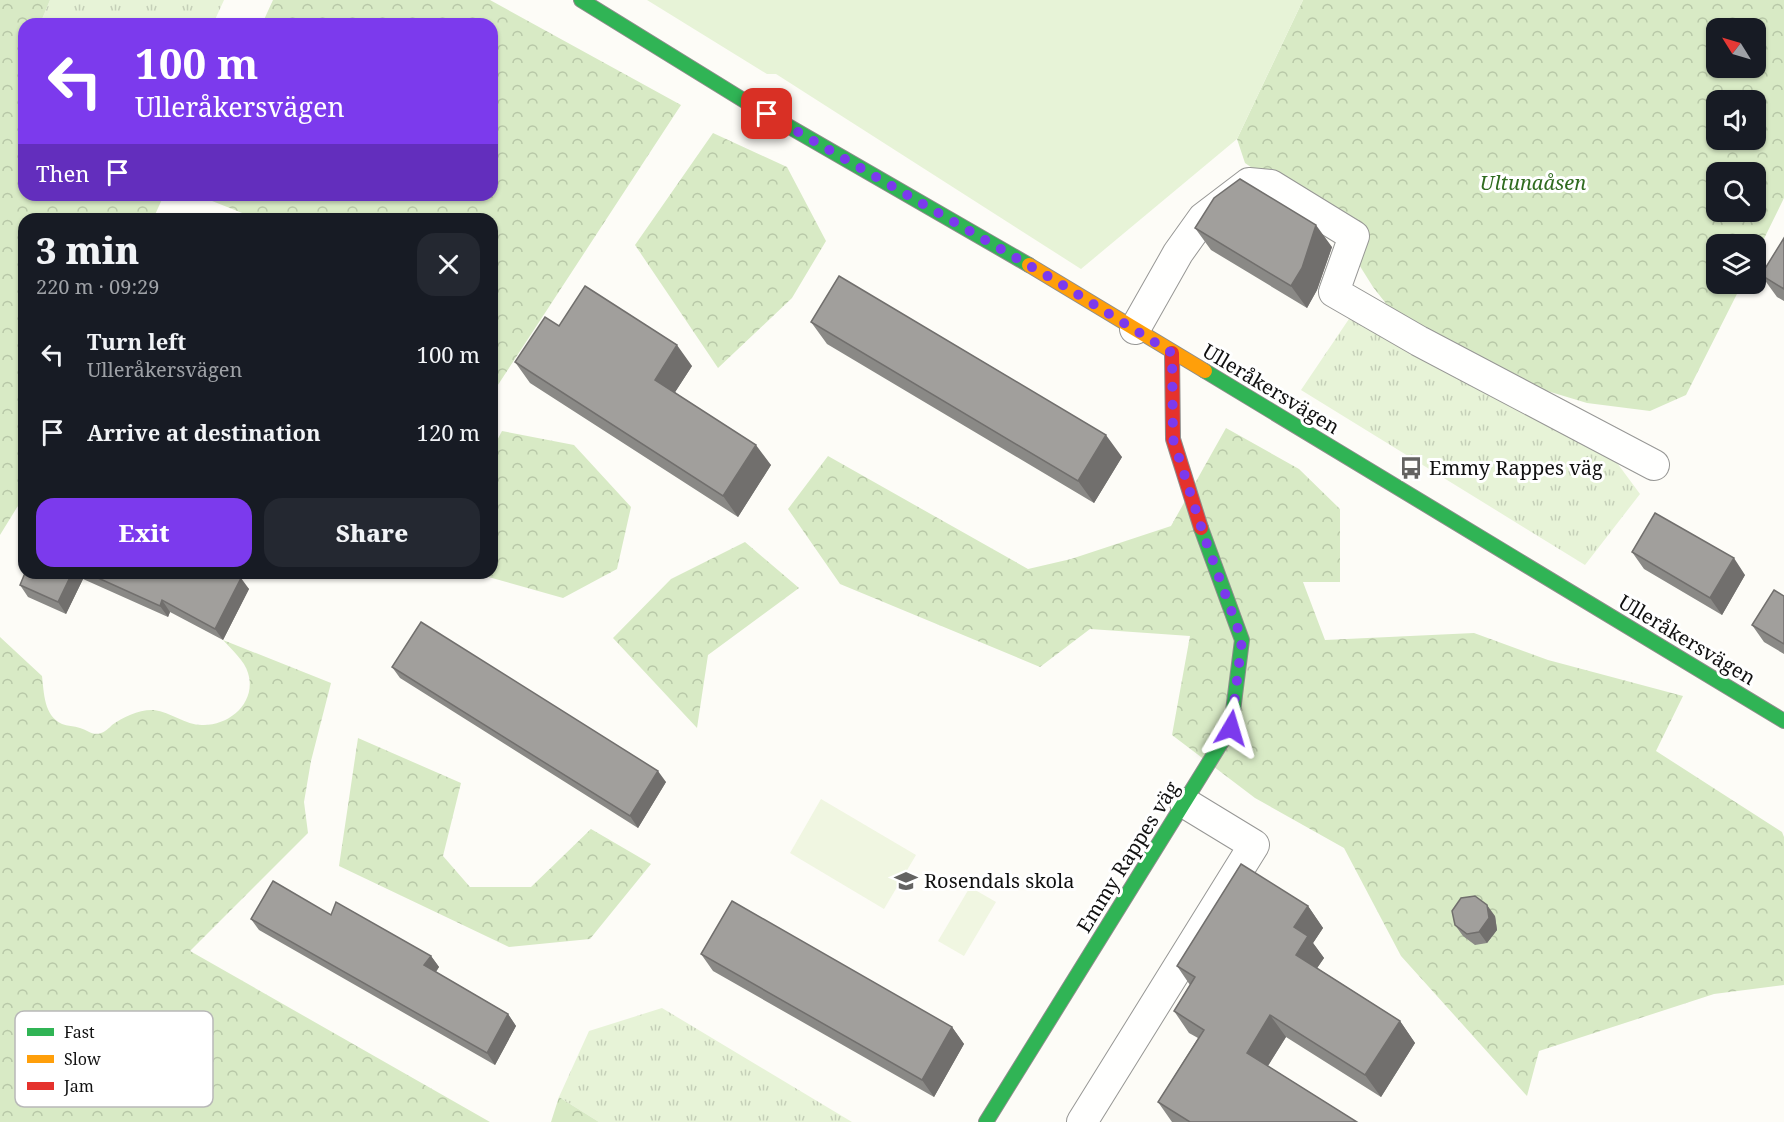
<!DOCTYPE html>
<html lang="en">
<head>
<meta charset="utf-8">
<style>
  :root { --surface:#171b24; --page:#242831; --text:#f1f3f6; --muted:#9ea1a6; --accent:#7c3aed }
  body { margin:0; font-family:"Noto Serif",serif; background:var(--page); color:var(--text); height:100vh; display:flex; flex-direction:column; font-size:22px; white-space:nowrap }
  * { box-sizing:border-box; margin:0 }
  p { font-size:20px; color:var(--muted) }
  .icon { flex:none; width:33px; height:33px; fill:none; stroke:currentColor; stroke-width:2; stroke-linecap:round; stroke-linejoin:round }
  .map { position:relative; flex:1; overflow:hidden }
  .sheet { position:absolute; left:18px; top:213px; width:480px; height:366px; display:flex; flex-direction:column; background:var(--surface); border-radius:18px; box-shadow:0 2px 4px #0004 }
  .sheet>* { flex:none }
  .banner { position:absolute; left:18px; top:18px; width:480px; height:183px; border-radius:18px; box-shadow:0 2px 4px #0004; background:#7c3aed; color:#fff; overflow:hidden }
  .needle { width:39px; rotate:307deg }
  .buttons { position:absolute; left:1706px; top:18px; display:grid; gap:12px }
  .buttons a { display:grid; place-items:center; width:60px; height:60px; border-radius:12px; background:var(--surface); box-shadow:0 2px 4px #0004; font-size:30px }
  .pin { position:absolute; display:grid; place-items:center; width:51px; height:51px; color:#fff; margin:-26px; border-radius:12px; box-shadow:0 3px 9px #0006 }
  .me { position:absolute; width:66px; margin:-33px; rotate:7deg; stroke-linejoin:round; filter:drop-shadow(0 0 4px #0008) }
  .turn { display:flex; align-items:center; gap:21px; height:126px; padding:0 18px; font-size:27px }
  .turn .icon { width:78px; height:78px; stroke-width:2.5 }
  .turn b { display:block; font-size:42px; line-height:51px }
  .then { display:flex; align-items:center; height:57px; padding:0 18px; background:#0003; gap:12px; font-size:22px }
  .round { display:grid; place-items:center; flex:none; width:63px; height:63px; border-radius:18px; background:var(--page) }
  .headline { display:flex; align-items:center; justify-content:space-between; height:102px; padding:0 18px }
  h1 { font-size:36px; font-weight:800; line-height:45px }
  .cta { display:flex; gap:12px; margin-top:auto; padding:12px 18px }
  .cta a { flex:1; height:69px; border-radius:18px; background:var(--accent); color:#fff; font-size:24px; font-weight:800; line-height:69px; text-align:center }
  .cta a+a { background:var(--page); color:var(--text) }
  ul { padding:0; list-style:none }
  li { display:flex; align-items:center; gap:18px; height:78px; padding:0 18px }
  li div { flex:1 }
  li b { display:block; font-size:22px }
  li em { font-style:normal }
  .map>svg:first-child { display:block }
</style>
</head>
<body>
<div class="map">
<svg width="1784" height="1122" viewBox="0 0 1784 1122">
  <defs>
    <pattern id="grass-tufts" width="24" height="20" patternUnits="userSpaceOnUse" patternTransform="scale(1.5)"><rect width="24" height="20" fill="#e7f3d7"/><path d="M3 7l-1-3M5 7V3M7 7l1-3M15 17l-1-3M17 17v-4M19 17l1-3" fill="none" stroke="#c5cfb8"/></pattern>
    <pattern id="forest-crowns" width="20" height="18" patternUnits="userSpaceOnUse" patternTransform="scale(1.5)"><rect width="20" height="18" fill="#d8eac5"/><path d="M2 6a3 3 0 1 1 6 0M12 15a3 3 0 1 1 6 0" fill="none" stroke="#b8c8a8"/></pattern>
  </defs>
  <rect width="100%" height="100%" fill="#fdfcf7"/>
  <!-- grass -->
  <path fill="url(#grass-tufts)" d="M50 0H224L213 24H40Z
    M1353 313 1609 452 1640 494 1585 565 1301 390Z
    M662 1008 852 1122H599L559 1097 589 1031Z"/>
  <!-- forest -->
  <path fill="url(#forest-crowns)" fill-rule="evenodd" d="M0 0H50L40 24H24V195H164L153 219H24V496L0 535Z
    M273 0H490L681 105 492 394V219H257L197 195H492V24H262Z
    M1303 0H1784V198L1755 257V244H1716V284H1742L1686 395 1650 411 1587 403 1504 378 1395 315 1373 287 1333 223 1245 163 1237 139ZM1716 28H1755V68H1716ZM1716 100H1755V140H1716ZM1716 172H1755V212H1716Z
    M713 133 787 167 826 241 792 298 718 368 635 245Z
    M1226 428 1299 469 1340 509V582H1303L1325 640 1474 633 1548 660 1683 696 1656 751 1782 832 1784 837V985L1714 994 1539 1051 1527 1096 1401 956 1344 848 1255 798 1172 735 1190 636 1090 629 1040 667 840 584 788 509 828 456 1028 569 1071 559 1171 526Z
    M502 431 574 445 631 507 617 569 563 598 474 573H492V450Z
    M745 542 799 588 708 655 697 728 613 638 671 579Z
    M0 637 42 676C44 693 44 716 62 724 67 726 74 726 80 728 87 730 93 736 101 733 105 732 109 728 112 725 123 717 140 709 154 710 171 712 185 725 202 725 230 726 257 702 248 673 245 661 231 649 223 640L331 683 311 761 304 802 308 833 190 951 490 1122H0Z
    M358 738 461 783 443 856 470 887H531L591 829 651 864 590 939 509 947 339 866Z
    M559 1097 599 1122H551Z"/>
  <!-- park -->
  <path fill="#e7f3d7" d="M647 0H1303L1237 139 1081 269 776 74H767Z"/>
  <!-- pitch -->
  <path fill="#f0f6e1" d="M821 799 916 855 884 909 790 853Z
    M970 887 996 902 964 956 938 941Z"/>
  <g fill="none" stroke-linecap="round" stroke-linejoin="round">
    <!-- street casing -->
    <g stroke="#979795" stroke-width="32">
      <path id="street" d="M1135 329 1178 253 1203 218 1249 183 1271 185 1354 236 1334 292 1419 341 1654 465
        M1082 1122 1254 845 1185 803"/>
    </g>
    <!-- fast casing -->
    <g stroke="#8e8d8b" stroke-width="16">
      <path id="fast" d="M581 0 748 103 1029 265
        M1205 371 1784 721
        M986 1122 1231 727 1242 640 1201 528"/>
    </g>
    <!-- slow casing -->
    <g stroke="#8e8d8b" stroke-width="16">
      <path id="slow" d="M1029 265 1205 371"/>
    </g>
    <!-- jam casing -->
    <g stroke="#8e8d8b" stroke-width="16">
      <path id="jam" d="M1172 353 1173 439 1201 528"/>
    </g>
    <!-- street -->
    <use href="#street" stroke="#fffffe" stroke-width="30"/>
    <!-- fast -->
    <use href="#fast" stroke="#30b455" stroke-width="14"/>
    <!-- slow -->
    <use href="#slow" stroke="#ff9f0a" stroke-width="14"/>
    <!-- jam -->
    <use href="#jam" stroke="#e5322d" stroke-width="14"/>
  </g>
  <!-- wall -->
  <path fill="#8a8986" d="M1195 228 1332 247 1317 290 1307 308 1211 250Z
    M1784 238V301L1777 297 1761 275Z
    M811 322 1122 457 1094 503 827 344Z
    M559 326 692 366 675 392 771 465 738 517 530 383 515 362Z
    M1632 552 1745 575 1722 615 1644 569Z
    M25 573H230L249 589 223 640 170 612 168 617 83 579 66 614 28 597 20 585Z
    M1784 596V654L1764 642 1752 625Z
    M392 667 666 782 638 828 400 678Z
    M1308 906 1323 928 1313 943 1324 958 1317 968 1400 1021 1415 1043 1381 1097 1286 1037 1268 1066 1357 1122H1172L1158 1102 1198 1038 1189 1033 1174 1011 1190 985 1177 966Z
    M331 915 431 956 439 967 436 972 508 1014 516 1026 495 1065 259 930 251 919Z
    M1495 916 1497 930 1487 943 1475 945 1463 936 1455 925Z
    M701 954 952 1027 964 1044 934 1097 713 971Z"/>
  <!-- shaded-wall -->
  <path fill="#716f6d" d="M1316 225 1332 247 1317 290 1307 308 1291 286Z
    M677 345 692 366 670 400 655 380Z
    M1106 435 1122 457 1094 503 1078 481Z
    M756 445 771 465 738 517 723 496Z
    M1734 558 1745 575 1722 615 1710 598Z
    M72 573H79L83 579 66 614 58 602Z
    M241 578 249 589 223 640 215 629Z
    M162 600 170 612 168 617 160 606Z
    M658 771 666 782 638 828 630 816Z
    M1487 905 1495 916 1497 930 1487 943 1479 932Z
    M1308 906 1323 928 1313 943 1324 958 1311 977 1296 955 1294 927Z
    M431 956 439 967 432 977 424 965Z
    M508 1014 516 1026 495 1065 487 1053Z
    M1270 1015 1286 1037 1262 1075 1247 1053Z
    M1400 1021 1415 1043 1381 1097 1365 1075Z
    M952 1027 964 1044 934 1097 922 1080Z"/>
  <!-- building -->
  <path fill="#a19f9c" stroke="#716f6d" stroke-width="1.5" d="M1240 179 1316 225 1302 268 1291 286 1195 228 1214 198Z
    M1784 238V289L1761 275Z
    M839 276 1106 435 1078 481 811 322Z
    M585 286 677 345 655 380 756 445 723 496 515 362 545 317 559 326Z
    M1655 513 1734 558 1710 598 1632 552Z
    M25 573H72L58 602 20 585Z
    M87 573H230L241 578 215 629 162 600 160 606Z
    M1774 590 1784 596V644L1752 625Z
    M421 622 658 771 630 816 392 667Z
    M1241 864 1308 906 1294 927 1308 936 1296 955 1400 1021 1365 1075 1270 1015 1247 1053 1357 1122H1190L1158 1102 1204 1030 1174 1011 1195 977 1177 966Z
    M273 881 331 915 336 902 431 956 424 965 508 1014 487 1053 251 919Z
    M1475 896 1487 905 1489 918 1479 932 1467 934 1455 925 1452 911 1461 898Z
    M732 901 952 1027 922 1080 701 954Z"/>
  <g fill="none" stroke-linecap="round" stroke-linejoin="round">
    <!-- route -->
    <path stroke="#7c3aed" stroke-width="10" stroke-dasharray="0 18" d="M767 114 1056 281 1172 353 1173 439 1204 536 1242 640 1231 728"/>
  </g>
  <!-- icons -->
  <defs>
    <g id="bus-bare" transform="scale(1.8)"><path d="M-5-6H5V4H4V6H2V4H-2V6H-4V4H-5ZM-3.5-4V0h7V-4ZM-3.5 1.2v1.5H-2V1.2ZM2 1.2v1.5H3.5V1.2Z" fill="#646362" stroke="#fff" stroke-width="2.5" paint-order="stroke"/></g>
    <g id="school-bare" transform="scale(1.8)"><path d="M0-5L7-2L0 1L-7-2ZM-4 1L0 2.5L4 1V4Q0 6-4 4Z" fill="#646362" stroke="#fff" stroke-width="2.5" paint-order="stroke"/></g>
  </defs>
  <g fill-rule="evenodd">
    <use href="#bus-bare" x="1411" y="468"/>
    <use href="#school-bare" x="906" y="881"/>
  </g>
  <g text-anchor="middle" stroke-width="6" stroke-linejoin="round" paint-order="stroke">
    <!-- park labels -->
    <g font-size="20" font-style="italic" fill="#2f6b1f" stroke="#fff">
      <text x="1533" y="190">Ultunaåsen</text>
    </g>
    <!-- street labels -->
    <g font-size="20" fill="#111" stroke="#fff">
      <text transform="translate(1271 389) rotate(31)" y="7">Ulleråkersvägen</text>
      <text transform="translate(1687 640) rotate(31)" y="7">Ulleråkersvägen</text>
      <text transform="translate(1128 857) rotate(-58)" y="7">Emmy Rappes väg</text>
    </g>
    <!-- poi labels -->
    <g font-size="20" fill="#111" stroke="#fff" text-anchor="start">
      <text x="1429" y="475">Emmy Rappes väg</text>
      <text x="924" y="888">Rosendals skola</text>
    </g>
  </g>
  <!-- legend -->
  <rect x="15" y="1011" width="198" height="96" rx="9" fill="#fff" stroke="#b8b8b8" stroke-width="1.5"/>
  <rect x="27" y="1028" width="27" height="8" fill="#30b455"/>
  <rect x="27" y="1055" width="27" height="8" fill="#ff9f0a"/>
  <rect x="27" y="1082" width="27" height="8" fill="#e5322d"/>
  <g font-size="16" fill="#111">
    <text x="64" y="1038">Fast</text>
    <text x="64" y="1065">Slow</text>
    <text x="64" y="1092">Jam</text>
  </g>
</svg>
<div class="buttons">
<a><svg class="needle" viewBox="-14 -14 28 28"><path d="M0-13l5 13h-10z" fill="#e53935"/><path d="M0 13l5-13h-10z" fill="#9ea1a6"/></svg></a>
<a><svg class="icon" aria-label="sound" viewBox="0 0 24 24"><path d="M4 9h4l5-4v14l-5-4H4zM17 9q2 3 0 6"/></svg></a>
<a><svg class="icon" aria-label="search" viewBox="0 0 24 24"><circle cx="10" cy="10" r="6"/><path d="M15 15l6 6"/></svg></a>
<a><svg class="icon" aria-label="layers" viewBox="0 0 24 24"><path d="M12 4l9 5-9 5-9-5zM3 14l9 5 9-5"/></svg></a>
</div>
<div class="pin" style="left:767px;top:114px;background:#d93025"><svg class="icon" aria-label="arrive" viewBox="0 0 24 24"><path d="M6 21V4h12l-3 4 3 4H6"/></svg></div>
<svg class="me" style="left:1231px;top:728px" viewBox="-20 -20 40 40"><path d="M0-17L14 15 0 8-14 15z" fill="#7c3aed" stroke="#fff" stroke-width="4"/></svg>
<div class="banner">
<div class="turn"><svg class="icon" aria-label="left" viewBox="0 0 24 24"><path d="M17 20v-9H6M10 6l-5 5 5 5"/></svg><div><b>100 m</b>Ulleråkersvägen</div></div>
<div class="then">Then<svg class="icon" aria-label="arrive" viewBox="0 0 24 24"><path d="M6 21V4h12l-3 4 3 4H6"/></svg></div>
</div>
<section class="sheet">
<div class="headline"><div><h1>3 min</h1><p>220 m · 09:29</p></div><a class="round"><svg class="icon" aria-label="close" viewBox="0 0 24 24"><path d="M6 6l12 12M18 6L6 18"/></svg></a></div>
<ul>
<li><svg class="icon" aria-label="left" viewBox="0 0 24 24"><path d="M17 20v-9H6M10 6l-5 5 5 5"/></svg><div><b>Turn left</b><p>Ulleråkersvägen</p></div><em>100 m</em></li>
<li><svg class="icon" aria-label="arrive" viewBox="0 0 24 24"><path d="M6 21V4h12l-3 4 3 4H6"/></svg><div><b>Arrive at destination</b></div><em>120 m</em></li>
</ul>
<div class="cta"><a>Exit</a><a>Share</a></div>
</section>
</div>
</body>
</html>
